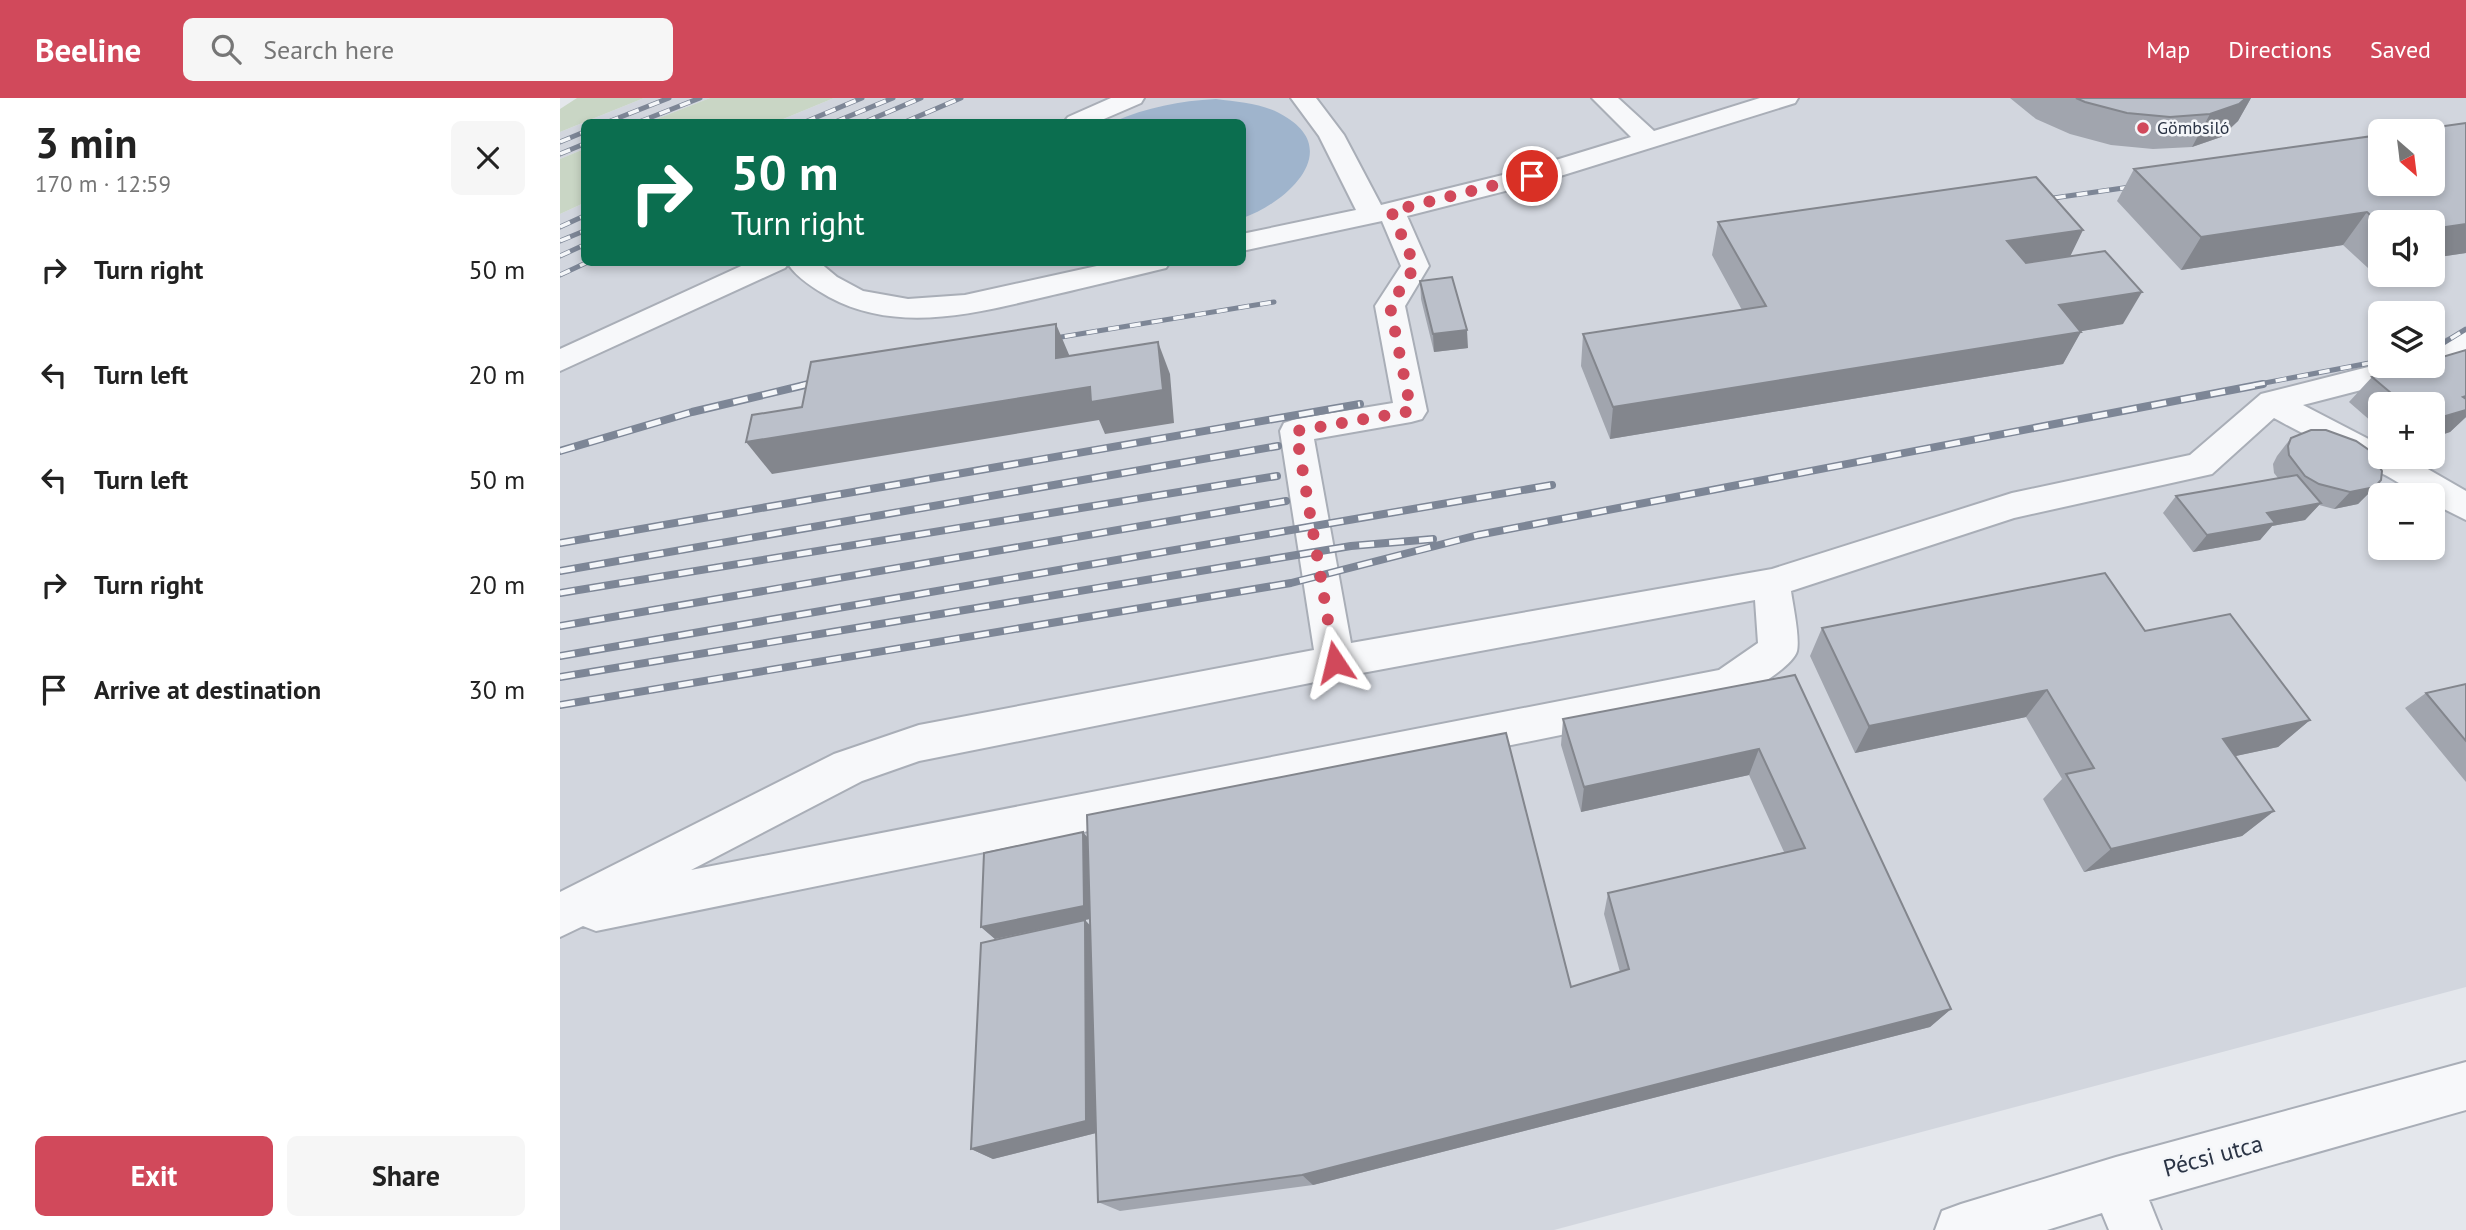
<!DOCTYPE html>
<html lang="en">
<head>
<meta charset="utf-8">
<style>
  :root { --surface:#fff; --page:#f6f6f6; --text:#222; --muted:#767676; --accent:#d1495b }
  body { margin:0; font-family:"PT Sans",sans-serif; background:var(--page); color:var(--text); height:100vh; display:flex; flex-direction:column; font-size:26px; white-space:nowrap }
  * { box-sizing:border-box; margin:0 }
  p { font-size:23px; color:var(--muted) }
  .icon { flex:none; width:38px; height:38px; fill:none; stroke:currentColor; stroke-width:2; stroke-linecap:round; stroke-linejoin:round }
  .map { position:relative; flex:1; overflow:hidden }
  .panel { display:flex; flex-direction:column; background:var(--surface); width:560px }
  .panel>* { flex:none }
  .top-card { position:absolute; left:21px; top:21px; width:665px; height:147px; border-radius:10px; box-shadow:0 4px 10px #0003; background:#0b6e4f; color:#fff; overflow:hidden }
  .needle { width:46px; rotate:152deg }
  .fabs { position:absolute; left:1808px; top:21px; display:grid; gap:14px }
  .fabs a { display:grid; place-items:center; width:77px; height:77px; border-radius:10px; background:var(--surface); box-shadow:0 4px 10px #0003; font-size:35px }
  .pin { position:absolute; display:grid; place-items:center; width:60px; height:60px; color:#fff; margin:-30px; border:4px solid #fff; border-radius:50%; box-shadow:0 2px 7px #0007 }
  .me { position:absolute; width:77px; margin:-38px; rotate:350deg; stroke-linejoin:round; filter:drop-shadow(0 0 5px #0008) }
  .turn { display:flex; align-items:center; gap:24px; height:147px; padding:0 35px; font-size:32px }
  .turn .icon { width:91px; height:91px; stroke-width:2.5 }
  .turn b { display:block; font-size:49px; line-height:60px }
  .round { display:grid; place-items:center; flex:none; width:74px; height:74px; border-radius:10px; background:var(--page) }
  .summary { display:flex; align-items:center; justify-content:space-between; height:119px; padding:0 35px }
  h1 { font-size:42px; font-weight:700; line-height:52px }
  .cta { display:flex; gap:14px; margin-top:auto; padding:14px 35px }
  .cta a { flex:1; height:80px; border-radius:10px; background:var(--accent); color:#fff; font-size:28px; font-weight:700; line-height:80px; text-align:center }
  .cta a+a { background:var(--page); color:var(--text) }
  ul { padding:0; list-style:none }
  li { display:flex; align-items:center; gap:21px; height:105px; padding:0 35px }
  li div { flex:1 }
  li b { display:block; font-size:26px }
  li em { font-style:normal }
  header { display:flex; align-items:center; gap:42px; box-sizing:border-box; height:98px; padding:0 35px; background:var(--accent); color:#fff }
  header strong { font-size:33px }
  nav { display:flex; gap:38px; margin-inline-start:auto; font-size:24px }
  .search { width:490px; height:63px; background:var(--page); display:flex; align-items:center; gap:18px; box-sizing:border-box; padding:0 24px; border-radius:10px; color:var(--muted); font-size:26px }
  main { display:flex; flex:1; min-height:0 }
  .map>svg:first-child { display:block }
</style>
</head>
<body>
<header>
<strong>Beeline</strong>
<div class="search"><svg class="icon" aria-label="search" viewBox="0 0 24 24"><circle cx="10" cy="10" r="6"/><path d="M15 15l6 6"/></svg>Search here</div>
<nav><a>Map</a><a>Directions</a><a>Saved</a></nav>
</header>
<main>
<section class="panel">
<div class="summary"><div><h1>3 min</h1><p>170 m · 12:59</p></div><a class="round"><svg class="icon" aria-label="close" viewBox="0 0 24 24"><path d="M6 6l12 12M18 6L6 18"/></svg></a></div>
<ul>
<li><svg class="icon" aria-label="right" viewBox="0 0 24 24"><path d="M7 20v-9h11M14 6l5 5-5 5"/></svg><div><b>Turn right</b></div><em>50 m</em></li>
<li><svg class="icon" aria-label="left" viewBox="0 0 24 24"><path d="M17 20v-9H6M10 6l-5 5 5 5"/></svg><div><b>Turn left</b></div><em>20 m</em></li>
<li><svg class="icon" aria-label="left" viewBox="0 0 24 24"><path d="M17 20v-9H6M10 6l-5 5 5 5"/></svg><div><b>Turn left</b></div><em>50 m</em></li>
<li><svg class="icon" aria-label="right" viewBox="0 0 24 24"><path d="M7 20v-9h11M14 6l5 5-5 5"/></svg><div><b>Turn right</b></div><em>20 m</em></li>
<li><svg class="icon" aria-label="arrive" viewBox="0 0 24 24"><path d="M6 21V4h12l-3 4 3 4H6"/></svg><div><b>Arrive at destination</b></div><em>30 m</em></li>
</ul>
<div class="cta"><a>Exit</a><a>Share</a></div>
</section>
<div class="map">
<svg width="1906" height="1132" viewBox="0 0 1906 1132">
  <rect width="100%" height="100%" fill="#e4e7ec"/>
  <!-- built -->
  <path fill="#d2d6de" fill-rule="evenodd" d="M84 0H150L89 24H24V51L0 61V34Z
    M274 0H1906V889L994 1132H0V116L24 105V164H682V24H216ZM1820 33H1872V86H1820ZM1820 124H1872V177H1820ZM1820 215H1872V268H1820ZM1820 306H1872V359H1820ZM1820 397H1872V450H1820Z"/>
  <!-- green -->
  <path fill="#c9d6c5" d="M17 0H84L0 34V11Z
    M150 0H274L216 24H89Z
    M24 51V105L0 116V61Z"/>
  <!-- water -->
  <path fill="#9fb4cc" d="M656 1C678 4 700 5 719 15 787 50 728 104 683 120L682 24H553C588 9 619 3 656 1Z"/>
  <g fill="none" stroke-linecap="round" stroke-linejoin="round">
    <!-- minor casing -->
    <g stroke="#a9aeb7" stroke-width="4">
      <path id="minor" d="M551 0H584L581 5 537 24H504L508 19Z
        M731 0H756L784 37 821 107 963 72 1071 39 1032 0H1058L1094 33 1200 0H1238L1235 5 981 84 847 118 869 168 845 208 867 313 862 321 851 324 754 341 791 545 1212 471 1452 395 1630 357 1701 296 1820 266 1872 268V247L1906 234V256L1870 270 1867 275 1743 307 1820 347V359H1847L1906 393V422L1872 405V397C1853 397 1840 384 1823 376 1786 357 1750 340 1714 320L1652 376 1454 420 1231 493C1233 508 1240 539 1237 553 1233 569 1184 598 1168 603L36 833 23 828 0 839V794L274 656 359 627 754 552 720 333 724 325 736 321 833 305 815 208 841 168 822 123 682 153V136L796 112 759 38ZM1195 502 1198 545 1159 572 131 772 302 683 359 663 775 580Z
        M190 164H259L277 179 303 193 348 201 405 197 555 164H610L606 170C570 179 534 187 497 196 423 213 341 238 269 199 255 191 237 180 228 166L225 170 0 273V251Z
        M1906 964V1012L1589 1102 1601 1132H1549L1542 1115 1487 1132H1375L1382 1113 1401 1106 1556 1059Z"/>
    </g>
    <!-- minor -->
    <use href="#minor" fill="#f7f8fa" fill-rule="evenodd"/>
    <!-- rail-far1 casing -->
    <g stroke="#7d8696" stroke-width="5">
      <path id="rail-far1" d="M48 24 109 0
        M79 24 140 0
        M245 24 302 0
        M275 24 333 0
        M305 24 361 0
        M345 24 401 0
        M0 44 24 34
        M0 56 24 46
        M1473 103 1584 87
        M0 129 24 118
        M0 143 24 133
        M0 158 24 147
        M0 177 28 164
        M483 242 714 204
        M1872 252 1906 231
        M241 287 266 282
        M1694 287 1820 263"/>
    </g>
    <!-- rail casing -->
    <g stroke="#7d8696" stroke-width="8">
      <path id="rail" d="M0 353 132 314 249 286
        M0 445 800 306
        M0 473 718 348
        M0 495 717 378
        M0 528 726 403
        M0 558 992 387
        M0 579 791 448 873 441
        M0 607 731 485 918 437 1703 286"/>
    </g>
    <!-- rail-far1 -->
    <use href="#rail-far1" stroke="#f4f6f9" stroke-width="3.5" stroke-dasharray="11" stroke-linecap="butt"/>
    <!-- rail -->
    <use href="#rail" stroke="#f4f6f9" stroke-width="5" stroke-dasharray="15" stroke-linecap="butt"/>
  </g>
  <!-- wall -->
  <path fill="#a1a5ae" d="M1450 0H1691L1678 23 1661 39 1632 49 1593 51 1551 47 1510 36 1476 21Z
    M1906 25V155L1872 160V124H1820V168L1808 170 1783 147 1621 172 1557 103 1574 71Z
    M1158 124 1510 159 1563 226 1521 233 1503 266 1050 341 1021 268 1023 236 1182 212 1152 157Z
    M860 183 908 250 874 254 861 201Z
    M1906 252V319L1890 334 1872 340V306H1820V331L1789 304 1812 279 1850 268H1872V262Z
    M1731 340 1815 389 1798 406 1774 411 1759 407 1745 422 1712 428 1700 442 1633 454 1603 415 1616 398 1718 380 1714 375 1713 366 1717 358Z
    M1262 530 1585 533 1750 622 1718 649 1675 658 1714 713 1682 738 1524 774 1483 701 1502 681 1466 619 1295 655 1250 558Z
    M1235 577 1391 911 1370 929 753 1087 560 1113 538 1104 536 1035 433 1061 411 1051 525 822 530 828V821L435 841 421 829 528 740 1011 889 1060 874 1044 816 1048 795 1224 754 1189 677 1021 714 1001 647 1003 621Z
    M1906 586V684L1845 610 1866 595Z"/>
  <!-- shaded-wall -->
  <path fill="#83868d" d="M1686 0H1691L1678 23 1661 39 1632 49 1650 16Z
    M1807 114 1783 147 1621 172 1641 139Z
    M1906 126V155L1872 160V131Z
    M1523 132 1507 165 1433 176 1447 143Z
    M1820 154V168L1808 170Z
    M1582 194 1563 226 1482 240 1499 207Z
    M496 226 510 259 598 244 610 276 614 325 545 336 539 322 212 376 186 344Z
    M907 232 908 250 874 254 873 236Z
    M1521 234 1503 266 1050 341 1053 309Z
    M1906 298V319L1890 334 1872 340V322L1903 299Z
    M1815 389 1798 406 1774 411 1790 394Z
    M1761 405 1745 422 1712 428 1700 442 1633 454 1647 437 1707 415Z
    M1487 592 1466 619 1295 655 1309 628Z
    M1750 622 1718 649 1634 667 1663 641Z
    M1199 651 1189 677 1021 714 1024 689Z
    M1714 713 1682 738 1524 774 1551 751Z
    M523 734 534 747V820L435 841 421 829Z
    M525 822 541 839 544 1033 433 1061 411 1051Z
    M1391 911 1370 929 753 1087 742 1077Z"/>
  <!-- building -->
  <path fill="#bbc0ca" stroke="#83868d" stroke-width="2" d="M1516 0H1686L1679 6 1650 16 1610 19 1567 15 1525 4Z
    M1906 25V126L1872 131V124H1820V126L1807 114 1641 139 1574 71 1820 37V86H1872V33H1849Z
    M1476 79 1523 132 1447 143 1466 165 1545 153 1582 194 1499 207 1521 234 1053 309 1023 236 1206 208 1158 124Z
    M892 179 907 232 873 236 860 183Z
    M496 226V260L598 244 603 292 531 304 530 289 186 344 192 317 242 309 251 264Z
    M1906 252V298L1903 299 1906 301V312L1872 322V306H1844L1812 279 1850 268H1872V262Z
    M1751 332H1766L1796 343 1809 352 1822 373 1821 382 1815 389 1790 394 1759 386 1745 378 1729 357 1728 348 1731 340Z
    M1737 377 1761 405 1707 415 1715 425 1647 437 1616 398Z
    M1545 475 1585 533 1670 516 1750 622 1663 641 1714 713 1551 751 1506 676 1534 670 1487 592 1309 628 1262 530Z
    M1235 577 1391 911 742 1077 538 1104 527 717 946 635 1011 889 1069 871 1048 795 1245 750 1199 651 1024 689 1003 621Z
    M1906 586V643L1866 595Z
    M523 734 524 808 421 829 424 755Z
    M525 822 526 1023 411 1051 421 845Z"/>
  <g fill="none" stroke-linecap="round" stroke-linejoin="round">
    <!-- route -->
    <path stroke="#d1495b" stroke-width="12" stroke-dasharray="0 21.6" d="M775 564 736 333 851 313 830 208 855 168 831 113 972 78"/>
  </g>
  <!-- markers -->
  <circle fill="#d1495b" stroke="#f4f6f9" stroke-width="2.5" cx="1583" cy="30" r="7"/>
  <g text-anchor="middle" stroke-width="5" stroke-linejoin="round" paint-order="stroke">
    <!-- far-poi labels -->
    <g font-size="18" fill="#2b3445" stroke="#f4f6f9" text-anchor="start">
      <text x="1597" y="36">Gömbsiló</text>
    </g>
    <!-- near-street labels -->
    <g font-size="24" fill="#2b3445" stroke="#f4f6f9">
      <text transform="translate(1653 1058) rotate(-15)" y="8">Pécsi utca</text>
    </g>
  </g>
</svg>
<div class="fabs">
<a><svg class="needle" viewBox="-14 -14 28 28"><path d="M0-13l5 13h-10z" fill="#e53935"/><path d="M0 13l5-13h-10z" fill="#767676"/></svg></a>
<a><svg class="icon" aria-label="sound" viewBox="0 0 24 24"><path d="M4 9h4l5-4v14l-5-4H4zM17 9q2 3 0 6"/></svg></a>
<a><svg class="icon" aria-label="layers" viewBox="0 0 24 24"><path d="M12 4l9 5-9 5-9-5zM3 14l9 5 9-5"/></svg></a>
<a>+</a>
<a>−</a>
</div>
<div class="pin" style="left:972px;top:78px;background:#d93025"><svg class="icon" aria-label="arrive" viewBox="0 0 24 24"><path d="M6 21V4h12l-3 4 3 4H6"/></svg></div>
<svg class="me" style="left:775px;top:564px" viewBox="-20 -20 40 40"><path d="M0-17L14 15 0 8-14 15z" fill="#d1495b" stroke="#fff" stroke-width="4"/></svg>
<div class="top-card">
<div class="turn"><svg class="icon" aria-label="right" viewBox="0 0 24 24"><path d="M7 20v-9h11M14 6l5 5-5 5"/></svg><div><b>50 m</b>Turn right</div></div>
</div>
</div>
</main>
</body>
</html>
